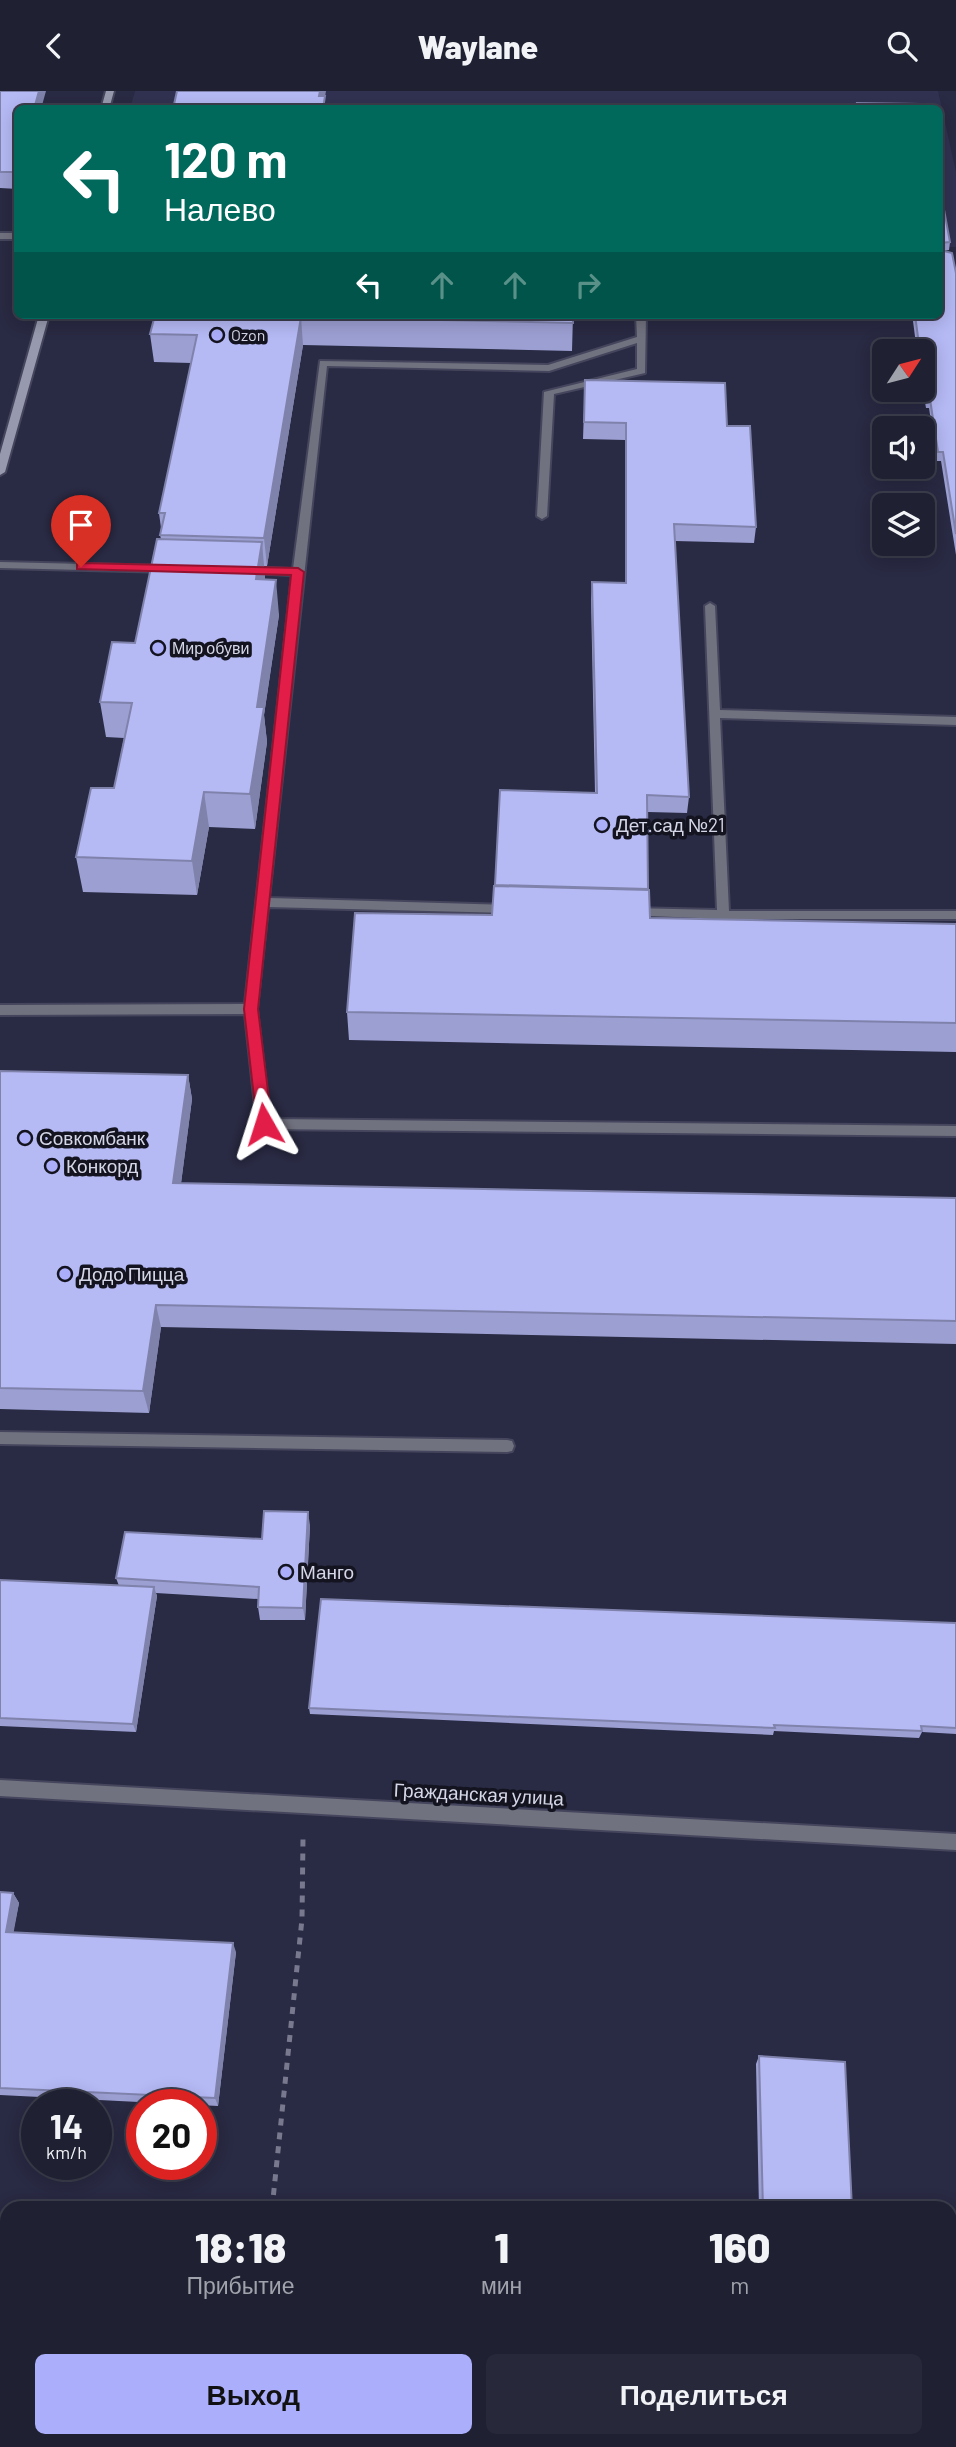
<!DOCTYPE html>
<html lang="ru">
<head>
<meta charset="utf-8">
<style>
  :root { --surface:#1f2032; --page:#27283a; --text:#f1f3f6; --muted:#a1a3ac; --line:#3c3e4d; --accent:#abaffb }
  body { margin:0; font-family:Barlow,sans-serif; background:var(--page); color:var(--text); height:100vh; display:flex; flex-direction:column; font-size:26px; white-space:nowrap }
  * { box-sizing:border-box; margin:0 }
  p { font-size:23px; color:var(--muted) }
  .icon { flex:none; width:38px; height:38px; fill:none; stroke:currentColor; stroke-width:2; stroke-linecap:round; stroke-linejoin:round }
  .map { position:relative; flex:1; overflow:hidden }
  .drawer { position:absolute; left:0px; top:2110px; width:957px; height:247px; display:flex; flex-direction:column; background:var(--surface); border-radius:21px 21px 0 0; box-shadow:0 4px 18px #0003,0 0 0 2px var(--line) }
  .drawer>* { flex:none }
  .banner { position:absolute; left:14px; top:14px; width:929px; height:214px; border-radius:10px; box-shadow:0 4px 18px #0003,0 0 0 2px var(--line); background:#00695c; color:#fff; overflow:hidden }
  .needle { width:46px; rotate:54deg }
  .fabs { position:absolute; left:872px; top:248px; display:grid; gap:14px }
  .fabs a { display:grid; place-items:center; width:63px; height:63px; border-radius:10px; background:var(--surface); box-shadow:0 4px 18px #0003,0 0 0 2px var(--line); font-size:35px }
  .speed { position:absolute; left:21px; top:1998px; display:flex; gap:14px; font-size:35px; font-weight:700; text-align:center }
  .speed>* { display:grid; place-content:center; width:91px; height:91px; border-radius:50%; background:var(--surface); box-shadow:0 4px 18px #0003,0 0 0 2px var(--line); line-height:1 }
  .speed small { font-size:18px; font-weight:400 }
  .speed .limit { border:10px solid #d22; background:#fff; color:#111 }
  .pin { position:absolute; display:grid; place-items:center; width:60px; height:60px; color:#fff; margin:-72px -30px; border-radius:50% 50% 50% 0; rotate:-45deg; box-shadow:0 0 7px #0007 }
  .pin .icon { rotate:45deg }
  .me { position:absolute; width:77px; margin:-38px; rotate:354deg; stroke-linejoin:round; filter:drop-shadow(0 0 5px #0008) }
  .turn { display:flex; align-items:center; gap:24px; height:147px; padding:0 35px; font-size:32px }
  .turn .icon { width:91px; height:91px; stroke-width:2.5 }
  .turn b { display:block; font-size:49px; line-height:60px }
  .lanes { display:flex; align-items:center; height:66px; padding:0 35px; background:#0003; justify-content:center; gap:35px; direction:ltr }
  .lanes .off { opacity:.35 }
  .eta { display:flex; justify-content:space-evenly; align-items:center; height:119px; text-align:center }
  .eta b { font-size:42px; font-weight:800; line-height:49px }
  .button { display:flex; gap:14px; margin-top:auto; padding:14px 35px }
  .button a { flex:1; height:80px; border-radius:10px; background:var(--accent); color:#111; font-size:28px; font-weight:800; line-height:80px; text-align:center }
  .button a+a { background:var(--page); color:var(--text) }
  header { display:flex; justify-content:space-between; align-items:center; height:91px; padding:0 35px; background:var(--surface); font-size:32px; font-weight:800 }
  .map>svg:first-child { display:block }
</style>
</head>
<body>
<header><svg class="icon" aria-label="back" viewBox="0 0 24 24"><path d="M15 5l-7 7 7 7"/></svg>Waylane<svg class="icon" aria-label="search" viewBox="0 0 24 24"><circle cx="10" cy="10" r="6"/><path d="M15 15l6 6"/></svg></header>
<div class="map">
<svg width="956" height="2356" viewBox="0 0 956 2356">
  <rect width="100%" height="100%" fill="#292a43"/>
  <!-- built -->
  <path fill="#313251" d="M135 0H938L956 81V156H940V18H130Z"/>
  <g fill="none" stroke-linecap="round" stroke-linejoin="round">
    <!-- lane casing -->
    <g stroke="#45465d" stroke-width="4">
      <path id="lane" d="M636 224H646L645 282 554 303 547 425 542 428 537 425 544 301 637 278V252L549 280 327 275 269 807 509 814 515 818 509 822 268 816 257 918 270 1028 956 1035V1045L264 1038 257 1033 245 923 0 924V914L245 913 292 484 246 482 241 479 246 476 293 478 320 270 548 274 637 246Z
        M0 471 170 475 175 478 170 481 0 477Z
        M710 512 715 515 720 619 956 626V634L720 627 729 820H956V828H723L627 824 625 821 627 818 631 817 717 819 705 515Z
        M0 1341 507 1349 512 1350 514 1355 512 1360 507 1361 0 1353Z"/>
    </g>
    <!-- street casing -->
    <g stroke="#45465d" stroke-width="4">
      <path id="street" d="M0 142H18V148H0Z
        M0 1689 956 1743V1759L0 1705Z"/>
    </g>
    <!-- secondary casing -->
    <g stroke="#45465d" stroke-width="4">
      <path id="secondary" d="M106 0H114L109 18H101Z
        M39 224H49L5 381 0 384V363Z"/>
    </g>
    <!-- path -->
    <path stroke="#78798e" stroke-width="5" stroke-dasharray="7 7" stroke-linecap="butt" d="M272 2118 302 1828 303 1747
      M247 2350V2356"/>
    <!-- lane -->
    <use href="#lane" fill="#71727f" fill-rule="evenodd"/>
    <!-- street -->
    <use href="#street" fill="#71727f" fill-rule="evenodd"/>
    <!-- secondary -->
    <use href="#secondary" fill="#9799ae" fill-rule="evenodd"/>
  </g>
  <!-- wall -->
  <path fill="#9c9fd2" d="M0 0 18 18V98L0 97Z
    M940 97 950 151 949 159 942 160 956 182V464L941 370H937L929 317H926L922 294V261H917L913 230 702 228V224H940Z
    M155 224H573L572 260 303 254 267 475H264L265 489 279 524 264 624 267 651 255 738 209 736 197 804 83 801 76 766 114 697 124 647 106 646 100 611 135 552 161 448 160 444 161 437 159 422 191 272 154 271 150 243Z
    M585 289 727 335 756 436 754 452 675 450 689 706 687 722 648 721V799L650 827 956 833V961L349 949 347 921 492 824 595 702 591 508 592 491 625 492V349L583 348Z
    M0 980 188 984 192 1008 181 1092 956 1107V1253L161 1236 149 1322 0 1318Z
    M310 1434 305 1529H260L258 1516V1508L156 1502 157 1505 136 1641 0 1635V1489L119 1495 116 1487 262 1448Z
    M956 1532V1643L922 1641 919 1647 774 1640 773 1644 310 1623 309 1617Z
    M0 1801 13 1802 19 1812 13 1841 236 1861 218 2015 0 2004Z
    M759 1965 852 2118H759L756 1973Z"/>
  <!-- shaded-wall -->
  <path fill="#7f82ab" d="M39 0H46L41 18H34Z
    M320 0H326L323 18 319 5Z
    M18 72V97L15 81Z
    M301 226 303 254 267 475 264 447Z
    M262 451 265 486 259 524 256 488Z
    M276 489 279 524 264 624 267 651 255 738 250 703 257 616Z
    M204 701 209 736 197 804 192 770Z
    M188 984 192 1008 178 1116 173 1092Z
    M156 1214 161 1236 149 1322 143 1300Z
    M308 1421 310 1434 305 1529 303 1517Z
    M154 1496 157 1505 136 1641 133 1633Z
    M13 1802 19 1812 12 1850 6 1841Z
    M233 1852 236 1861 218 2015 215 2007Z
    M163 2350H168V2356H163Z"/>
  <!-- building -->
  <path fill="#b5b9f4" stroke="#7f82ab" stroke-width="2" d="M0 0H39L34 18H18V72L15 81H0Z
    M177 0H320L319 5H325L323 18H173Z
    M857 12 919 13 920 18H858Z
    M940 97 950 151 940 152Z
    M940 159 952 162 956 182V443L943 361H938L930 308H927L922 274V261H920L915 224H940Z
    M155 224H573V232L301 226 264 447 160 444 165 422H159L197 244 150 243Z
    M585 289 725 292 727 335H750L756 436 674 433 689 706 647 704 648 798 495 794 500 699 597 702 592 491 626 492V332L584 331Z
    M157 448 262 451 256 488 276 489 257 616H264L250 703 204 701 192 770 76 766 91 697H114L132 612 100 611 112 551 135 552Z
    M494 795 649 799 650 827 956 833V932L347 921 355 822 492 824Z
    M0 980 188 984 173 1092 956 1107V1230L156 1214 143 1300 0 1297Z
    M264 1420 308 1421 303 1517 258 1516 259 1496 116 1487 125 1441 262 1448Z
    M0 1489 154 1496 133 1633 0 1627Z
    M321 1508 956 1532V1637L921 1635 922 1640 774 1634 775 1637 309 1617Z
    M0 1801 13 1802 6 1841 233 1852 215 2007 0 1997Z
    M759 1965 845 1971 852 2118H763Z
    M0 2282 7 2283V2350H163V2356H0Z
    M309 2350H406L405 2356H309Z"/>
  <!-- route -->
  <path fill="#e11d48" stroke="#92132f" stroke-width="2" d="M81 472 298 477 304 481 258 918 272 1033 269 1038 264 1039 257 1033 244 918 291 484 77 478V473Z"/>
  <!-- markers -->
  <g fill="#abaffb" stroke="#13141f" stroke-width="2.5">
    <circle cx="217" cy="244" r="7"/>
    <circle cx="158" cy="557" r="7"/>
    <circle cx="602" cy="734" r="7"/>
    <circle cx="25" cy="1047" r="7"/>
    <circle cx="52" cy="1075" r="7"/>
    <circle cx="65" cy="1183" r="7"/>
    <circle cx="286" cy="1481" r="7"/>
  </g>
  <g text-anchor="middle" stroke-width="7" stroke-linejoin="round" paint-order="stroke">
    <!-- far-poi labels -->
    <g font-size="16" fill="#d5d6e7" stroke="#13141f" text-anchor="start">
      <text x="231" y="250">Ozon</text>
      <text x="172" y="563">Мир обуви</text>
    </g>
    <!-- poi labels -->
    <g font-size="19" fill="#d5d6e7" stroke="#13141f" text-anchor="start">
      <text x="616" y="741">Дет.сад №21</text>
      <text x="39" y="1054">Совкомбанк</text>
      <text x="66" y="1082">Конкорд</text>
      <text x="79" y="1190">Додо Пицца</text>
      <text x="300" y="1488">Манго</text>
    </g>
    <!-- street labels -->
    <g font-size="19" fill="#d5d6e7" stroke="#13141f">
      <text transform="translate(479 1703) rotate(3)" y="7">Гражданская улица</text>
    </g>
  </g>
</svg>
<div class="fabs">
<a><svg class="needle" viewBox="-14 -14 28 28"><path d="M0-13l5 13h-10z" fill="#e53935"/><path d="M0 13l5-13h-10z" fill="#a1a3ac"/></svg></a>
<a><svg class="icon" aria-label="sound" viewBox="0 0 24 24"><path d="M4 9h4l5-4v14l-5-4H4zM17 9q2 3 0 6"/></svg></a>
<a><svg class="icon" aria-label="layers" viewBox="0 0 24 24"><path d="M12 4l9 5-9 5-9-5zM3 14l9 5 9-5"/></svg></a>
</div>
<div class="speed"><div>14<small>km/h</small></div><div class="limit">20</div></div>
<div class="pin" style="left:81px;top:476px;background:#d93025"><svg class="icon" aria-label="arrive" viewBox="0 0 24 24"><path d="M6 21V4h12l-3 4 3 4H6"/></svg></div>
<svg class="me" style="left:264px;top:1033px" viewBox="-20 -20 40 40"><path d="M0-17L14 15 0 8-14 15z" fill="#e11d48" stroke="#fff" stroke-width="4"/></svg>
<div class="banner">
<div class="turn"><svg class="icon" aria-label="left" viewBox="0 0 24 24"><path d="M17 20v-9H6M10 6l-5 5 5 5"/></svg><div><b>120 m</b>Налево</div></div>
<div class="lanes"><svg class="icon" aria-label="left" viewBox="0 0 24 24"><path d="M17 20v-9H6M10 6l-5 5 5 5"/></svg><svg class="icon off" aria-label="ahead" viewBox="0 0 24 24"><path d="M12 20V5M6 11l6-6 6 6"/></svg><svg class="icon off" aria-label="ahead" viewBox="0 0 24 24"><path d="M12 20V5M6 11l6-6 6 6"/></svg><svg class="icon off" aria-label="right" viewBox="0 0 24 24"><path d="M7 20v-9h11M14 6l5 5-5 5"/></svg></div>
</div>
<section class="drawer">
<div class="eta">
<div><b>18:18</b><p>Прибытие</p></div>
<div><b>1</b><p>мин</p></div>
<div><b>160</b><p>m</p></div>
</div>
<div class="button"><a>Выход</a><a>Поделиться</a></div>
</section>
</div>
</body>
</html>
